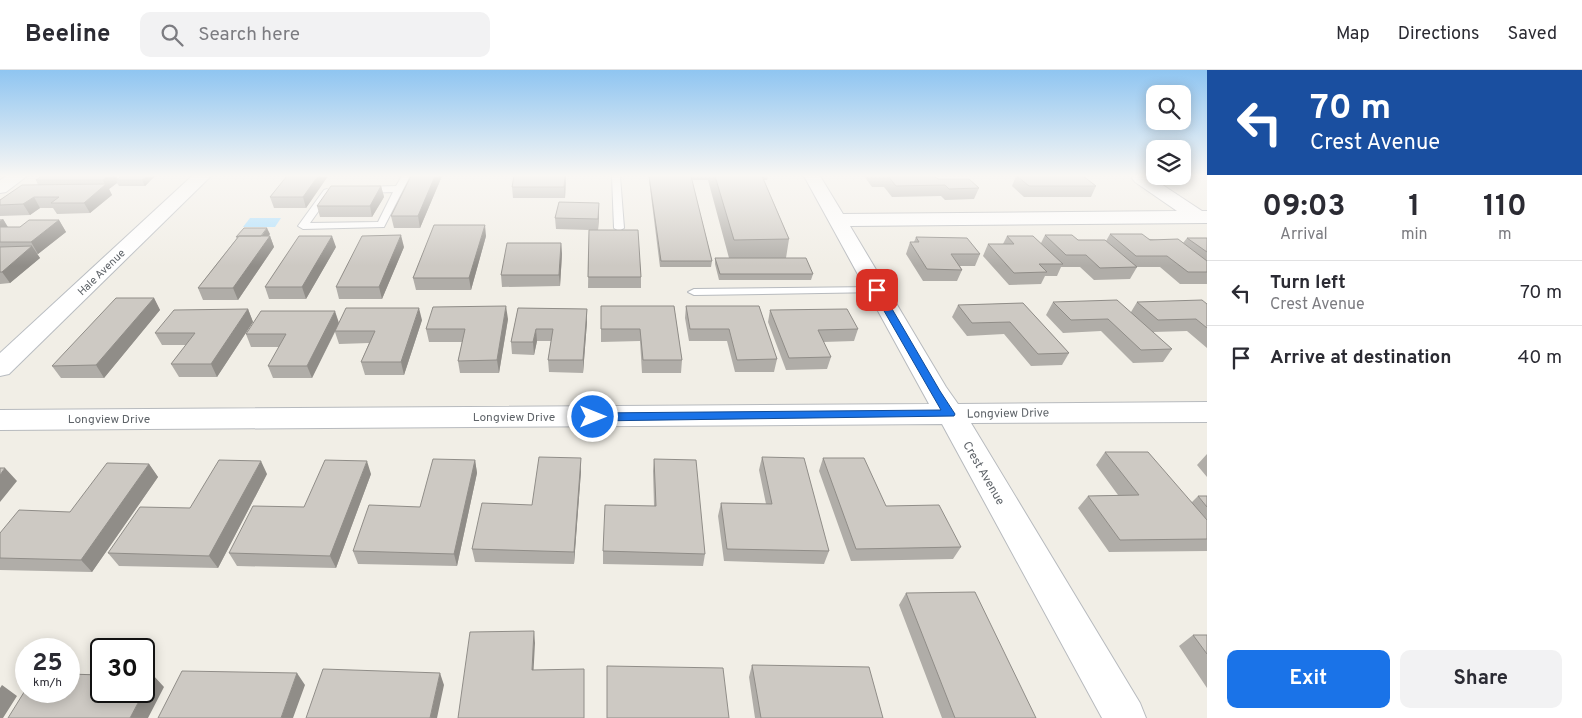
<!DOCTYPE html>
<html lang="en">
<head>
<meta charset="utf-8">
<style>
  :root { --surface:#fff; --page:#f2f2f3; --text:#2b2b33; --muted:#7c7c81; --line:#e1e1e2; --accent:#1a73e8 }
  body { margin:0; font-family:Overpass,sans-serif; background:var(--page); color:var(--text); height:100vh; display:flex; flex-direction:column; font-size:19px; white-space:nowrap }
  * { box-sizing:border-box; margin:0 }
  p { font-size:16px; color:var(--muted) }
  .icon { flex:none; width:28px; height:28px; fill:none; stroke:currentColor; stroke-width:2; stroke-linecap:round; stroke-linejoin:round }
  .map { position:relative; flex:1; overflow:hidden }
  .drawer { display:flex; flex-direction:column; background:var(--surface); width:375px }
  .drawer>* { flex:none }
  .guide { background:#1a4fa0; color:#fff; overflow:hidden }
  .buttons { position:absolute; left:1146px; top:15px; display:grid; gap:10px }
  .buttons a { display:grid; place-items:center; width:45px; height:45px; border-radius:10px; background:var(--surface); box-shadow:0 2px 12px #0003; font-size:25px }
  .speed { position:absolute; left:15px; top:568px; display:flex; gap:10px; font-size:25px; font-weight:700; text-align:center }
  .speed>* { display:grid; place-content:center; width:65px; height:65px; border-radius:50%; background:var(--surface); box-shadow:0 2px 12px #0003; line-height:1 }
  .speed small { font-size:12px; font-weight:400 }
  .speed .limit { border:2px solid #111; border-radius:8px; background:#fff; color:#111 }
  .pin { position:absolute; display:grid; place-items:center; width:42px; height:42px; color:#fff; margin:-21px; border-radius:10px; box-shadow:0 2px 8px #0006 }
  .me { position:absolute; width:55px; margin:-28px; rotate:90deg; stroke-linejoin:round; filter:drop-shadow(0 0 4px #0008) }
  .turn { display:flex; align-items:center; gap:18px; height:105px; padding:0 20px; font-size:22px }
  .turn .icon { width:65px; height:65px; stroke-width:2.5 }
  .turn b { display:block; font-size:35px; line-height:42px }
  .eta { display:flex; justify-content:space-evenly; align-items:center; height:85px; text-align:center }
  .eta b { font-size:30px; font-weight:700; line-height:35px }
  .button { display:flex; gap:10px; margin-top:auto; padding:10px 20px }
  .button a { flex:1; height:58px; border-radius:10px; background:var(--accent); color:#fff; font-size:20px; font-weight:700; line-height:58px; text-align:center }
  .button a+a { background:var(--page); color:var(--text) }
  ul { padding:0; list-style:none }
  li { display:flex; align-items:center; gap:15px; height:65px; padding:0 20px; border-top:1px solid var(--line) }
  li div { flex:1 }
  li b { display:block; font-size:19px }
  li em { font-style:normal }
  header { display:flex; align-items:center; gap:30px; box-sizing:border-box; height:70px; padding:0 25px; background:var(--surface); border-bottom:1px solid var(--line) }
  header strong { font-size:24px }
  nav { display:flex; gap:28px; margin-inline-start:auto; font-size:18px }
  .search { width:350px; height:45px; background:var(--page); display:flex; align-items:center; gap:12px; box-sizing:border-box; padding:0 18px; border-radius:10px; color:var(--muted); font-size:19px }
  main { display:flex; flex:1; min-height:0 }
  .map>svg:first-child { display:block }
</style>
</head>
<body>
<header>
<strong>Beeline</strong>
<div class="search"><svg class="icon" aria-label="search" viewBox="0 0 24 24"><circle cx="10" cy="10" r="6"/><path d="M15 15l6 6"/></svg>Search here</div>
<nav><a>Map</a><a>Directions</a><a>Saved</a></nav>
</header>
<main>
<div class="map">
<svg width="1207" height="648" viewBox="0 0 1207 648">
  <rect width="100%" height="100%" fill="#f1eee6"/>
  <!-- water -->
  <path fill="#a9dfff" d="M250 148H281L275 157H243Z"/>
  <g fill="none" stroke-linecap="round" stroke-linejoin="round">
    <!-- service casing -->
    <g stroke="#b7babe" stroke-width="2">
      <path id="service" d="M402 106H410L384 157 303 159 298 156 324 120 327 119 332 122 310 153 378 152 393 122 364 123 359 120 364 117 396 116Z
        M612 106H620L624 158 619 161 614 158Z
        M877 217 883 220 881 222 694 225 688 222 694 219Z"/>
    </g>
    <!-- minor casing -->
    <g stroke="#b7babe" stroke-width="2">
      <path id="minor" d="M7 106H27L6 122 0 123V110Z
        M804 106H820L843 144 1177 141 1135 112 1132 108 1134 106H1149L1202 141H1207V153L850 156 946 317 958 334 1207 332V352L971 353 1140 633 1146 648H1102L942 354 0 360V340L929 334Z"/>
    </g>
    <!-- secondary casing -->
    <g stroke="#b8bcc1" stroke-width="2">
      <path id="secondary" d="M192 106H211L9 304 0 306V283Z"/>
    </g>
    <!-- service -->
    <use href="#service" fill="#fff" fill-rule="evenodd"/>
    <!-- minor -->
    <use href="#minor" fill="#fff" fill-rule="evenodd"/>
    <!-- secondary -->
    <use href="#secondary" fill="#fff" fill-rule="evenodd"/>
  </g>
  <!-- wall -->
  <path fill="#b0ada8" d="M42 106H116L118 109 122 106H155L145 116H119L117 113 109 119 112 125 90 143 57 144 53 138H40L30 145 0 146V130L38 115 36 110Z
    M287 106H328L306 138H274L270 127Z
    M411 106H442L420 158H394L391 146Z
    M514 106H566L565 128H513L512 117Z
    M649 106H768L767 110H764L789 169 786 188 813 204 811 210H719L715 194V188H729L708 110H692L712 191 711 197H660L649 110Z
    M864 106H934L938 109 979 118 974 129 945 130 941 126 892 127 884 117H872Z
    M1016 106H1083L1096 116 1091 127H1024L1012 116Z
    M381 116 384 127 372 147H320L317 136Z
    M599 133V144L598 160 641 207V218H588L589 160 556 159 555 148Z
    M0 149H3L8 157H20L59 150 66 162 38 184H37L40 188 10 213 0 214Z
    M270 164 268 166H270L274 177 238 230H203L198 218 237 168 236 167Z
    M1110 164 1183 173 1187 168H1207V214H1180L1160 197H1137L1130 209 1094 210 1080 197H1061L1057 206H1045L1041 214 1009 215 983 186 988 174H1003L1007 166 1041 173 1045 165 1078 170 1106 171Z
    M486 166 471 220H416L413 208Z
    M916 167 980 184 975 196H960L962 200 957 211H923L906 184 910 172H914Z
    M561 173 562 184 560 216 502 217 501 205Z
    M336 177 306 229H269L265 217Z
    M404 177 382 229H339L336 217Z
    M154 228 160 240 104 308H61L52 296Z
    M1053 232 1131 242 1137 232 1207 234V278L1187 261 1153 262 1172 279 1163 292 1133 293 1101 261 1063 263 1046 245Z
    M1023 233 1069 283 1062 295 1031 296 1004 264 967 266 952 247 958 235Z
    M601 236H674L682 290 681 303H642L640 271 601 272Z
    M686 236H759L777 289 774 302H735L727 271H689L685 248Z
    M518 238 587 239V252L583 303 549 302 548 290 551 271H537L534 285 512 284 511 272Z
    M248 239 253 252 217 307H179L171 294 186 275H162L155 263Z
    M770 240 858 259 854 271 823 272 831 287 827 299 786 300 768 252Z
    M508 249 499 303H460L458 291 462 272H429L426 259Z
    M422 250 404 305H365L361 292 369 273 339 274 335 262 312 308H273L268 296 279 277H251L246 264 339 253Z
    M1105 382 1192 432 1198 426H1207V481L1109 482 1078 438 1088 426 1118 425 1096 395Z
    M1207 384V407L1197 395Z
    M762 387 829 481 824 494 724 491 718 446 721 433 766 434 759 400Z
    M823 388 886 436 961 477 953 489 851 491 819 401Z
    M654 389 705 484 703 496 603 494V481L654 436 653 401Z
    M475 390 477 403 457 496 358 494 353 481 420 437Z
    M149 394 158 407 92 502 0 500V463L70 442Z
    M581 401 574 494 475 492 472 479 532 435Z
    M267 404 218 498 119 496 108 483 190 438Z
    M371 404 336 498 237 496 229 483 304 437Z
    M906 523 1036 648H942L899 535Z
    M1193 565H1207V618L1179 576Z
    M752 595 883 648H755L749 607Z"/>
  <!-- shaded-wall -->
  <path fill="#908d88" d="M102 106H116L118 110H116L117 113 109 119 112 125 90 143 84 133 105 115 103 110Z
    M147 106H155L145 116 142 110Z
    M318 106H328L306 138 303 127Z
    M435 106H442L420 158 418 146Z
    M565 106H566V108L565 128 564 117Z
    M381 116 384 127 372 147 370 136Z
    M34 127 40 138 30 145 23 134Z
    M599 133V144L598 160V149Z
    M3 149 10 161 0 168V151Z
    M59 150 66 162 38 184 31 172Z
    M485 155 486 166 471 220 469 208Z
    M267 158 270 164 263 173 261 167Z
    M401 165 404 177 382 229 379 217Z
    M270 166 274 177 238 230 233 218Z
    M332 166 336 177 306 229 302 217Z
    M561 173 562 184 560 216 559 205Z
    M32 176 40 188 10 213 2 202Z
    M154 228 160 240 104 308 96 295Z
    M506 236 508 249 499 303 497 290Z
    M419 238 422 250 404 305 401 292Z
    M248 239 253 252 217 307 211 294Z
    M587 239V252L583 303V290Z
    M335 241 339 253 312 308 307 296Z
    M536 259 537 271 534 285 533 272Z
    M581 388V401L574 494V482Z
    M475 390 477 403 457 496 454 484Z
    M261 391 267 404 218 498 209 486Z
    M367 391 371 404 336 498 330 486Z
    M149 394 158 407 92 502 81 490Z
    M5 398 17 411 0 432V405Z
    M534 561 535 573 533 611 532 600Z
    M297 603 305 615 293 648H281Z
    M440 603 444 615 437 648H430Z
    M153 605 164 617 148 648H130Z
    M2 615 17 626 3 648H0V618Z"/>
  <!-- building -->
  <path fill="#cdc9c3" stroke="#908d88" d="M42 106H108L103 110H36Z
    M122 106H147L142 110H116Z
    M287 106H318L303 127H270Z
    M411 106H435L418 146H391Z
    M514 106H565L564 117H512Z
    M649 106H691L712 191H661Z
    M715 106H762L789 169 734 170Z
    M875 106H934L938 109H969L979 118 949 119 945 115 896 116 888 106Z
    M1017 106H1083L1096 116H1029Z
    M106 114 84 133H51L59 127H34L23 134 0 135V130L22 115Z
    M331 116H381L370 136H317Z
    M559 132 599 133 598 149 555 148Z
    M29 150H59L31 172H0V157H20Z
    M434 155H485L469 208H413Z
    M244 158H267L261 166H239L236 167Z
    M589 160H638L641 207H588Z
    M1110 164H1142L1150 170 1178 169 1207 191V202H1188L1167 186H1136Z
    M401 165 379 217H336L362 166Z
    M1045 165H1072L1078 170H1105L1137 197 1100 198 1086 185H1066Z
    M239 166H270L233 218H198Z
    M299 166H332L302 217H265Z
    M1007 166H1033L1063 194H1039L1047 202 1014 203 988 174H1014Z
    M916 167 967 168 980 184H951L962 200 927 199 910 172H919Z
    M1187 168H1207V182Z
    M507 173H561L559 205H501Z
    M32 176 2 202H0V177Z
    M715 188H806L813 204H720Z
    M116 228H154L96 295 52 296Z
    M1117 230 1172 279 1141 280 1108 249 1071 250 1053 232Z
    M1202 230 1207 234V258L1196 249 1158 250 1137 232Z
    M1023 233 1069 283 1038 284 1010 252 972 253 958 235Z
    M506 236 497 290 458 291 465 259H426L433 237Z
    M601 236H674L682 290H643L640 259H601Z
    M686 236H759L777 289 737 290 729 259H690Z
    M346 238H419L401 292H361L375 261H335Z
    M518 238 587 239 583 290H548L553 259H536L533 272H511Z
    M248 239 211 294H171L195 263H155L174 240Z
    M847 239 858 259 818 260 831 287 789 288 770 240Z
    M261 241H335L307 296H268L286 264H246Z
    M1105 382H1148L1207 450V469L1120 470 1088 426 1139 425Z
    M539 387 581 388 574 482 472 479 482 433 532 435Z
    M762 387 804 388 829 481 727 479 721 433 772 434Z
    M823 388H864L886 436 939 435 961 477 856 479Z
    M433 389 475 390 454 484 353 481 369 435 420 437Z
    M654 389 696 390 705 484 603 481 605 435 656 436Z
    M219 390 261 391 209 486 108 483 140 437 190 438Z
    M325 390 367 391 330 486 229 483 253 436 304 437Z
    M107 393 149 394 81 490 0 488V463L19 440 70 442Z
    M0 398H5L0 405Z
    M1198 426H1207V437Z
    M975 522 1036 648H955L906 523Z
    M534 561 532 600 584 599V648H458L470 562Z
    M1193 565H1207V584Z
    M752 595 869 597 883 648H761Z
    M607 596 723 598 729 648H607Z
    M323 599 440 603 430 648H306Z
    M182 601 297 603 281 648H158Z
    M69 604 101 605V621H144V605H153L130 648H8L26 619V621H69Z"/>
  <!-- sky -->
  <linearGradient id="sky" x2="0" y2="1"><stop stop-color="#8fc5f1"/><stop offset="0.54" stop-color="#f9f7f4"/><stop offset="1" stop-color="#f9f7f4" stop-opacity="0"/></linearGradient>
  <rect width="1207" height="196" fill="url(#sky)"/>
  <!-- route -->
  <path fill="#1a73e8" stroke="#114b97" d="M877 217 881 220 940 321 955 344 954 346 593 351 587 347 593 343 941 340 872 220Z"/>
  <g text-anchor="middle" stroke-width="5" stroke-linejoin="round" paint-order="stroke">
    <!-- far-street labels -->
    <g font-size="11" fill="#5e6368" stroke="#fff">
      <text transform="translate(101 202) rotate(-44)" y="4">Hale Avenue</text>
    </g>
    <!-- street labels -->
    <g font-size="12" fill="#5e6368" stroke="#fff">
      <text transform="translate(1008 343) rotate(-1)" y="4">Longview Drive</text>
      <text x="514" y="351">Longview Drive</text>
      <text x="109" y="353">Longview Drive</text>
      <text transform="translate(984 403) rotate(60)" y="4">Crest Avenue</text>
    </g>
  </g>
</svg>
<div class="buttons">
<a><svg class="icon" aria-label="search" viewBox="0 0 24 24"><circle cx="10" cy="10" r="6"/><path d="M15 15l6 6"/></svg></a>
<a><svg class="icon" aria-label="layers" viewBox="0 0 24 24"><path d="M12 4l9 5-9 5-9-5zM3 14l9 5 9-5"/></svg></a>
</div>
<div class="speed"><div>25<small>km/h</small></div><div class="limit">30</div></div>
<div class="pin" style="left:877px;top:220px;background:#d93025"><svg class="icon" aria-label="arrive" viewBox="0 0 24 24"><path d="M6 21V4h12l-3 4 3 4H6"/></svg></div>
<svg class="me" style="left:593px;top:347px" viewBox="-20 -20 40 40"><circle r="17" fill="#1a73e8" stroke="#fff" stroke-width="3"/><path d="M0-11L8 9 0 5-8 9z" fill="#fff"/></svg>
</div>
<section class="drawer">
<div class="guide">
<div class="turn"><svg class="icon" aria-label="left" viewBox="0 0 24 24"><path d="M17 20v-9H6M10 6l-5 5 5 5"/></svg><div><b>70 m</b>Crest Avenue</div></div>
</div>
<div class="eta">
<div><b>09:03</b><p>Arrival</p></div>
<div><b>1</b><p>min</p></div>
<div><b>110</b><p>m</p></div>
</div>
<ul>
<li><svg class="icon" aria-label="left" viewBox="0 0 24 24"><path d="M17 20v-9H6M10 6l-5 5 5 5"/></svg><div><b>Turn left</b><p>Crest Avenue</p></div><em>70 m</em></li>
<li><svg class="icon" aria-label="arrive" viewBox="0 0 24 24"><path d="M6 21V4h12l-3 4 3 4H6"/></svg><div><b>Arrive at destination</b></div><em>40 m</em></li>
</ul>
<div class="button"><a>Exit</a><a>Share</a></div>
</section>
</main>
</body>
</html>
